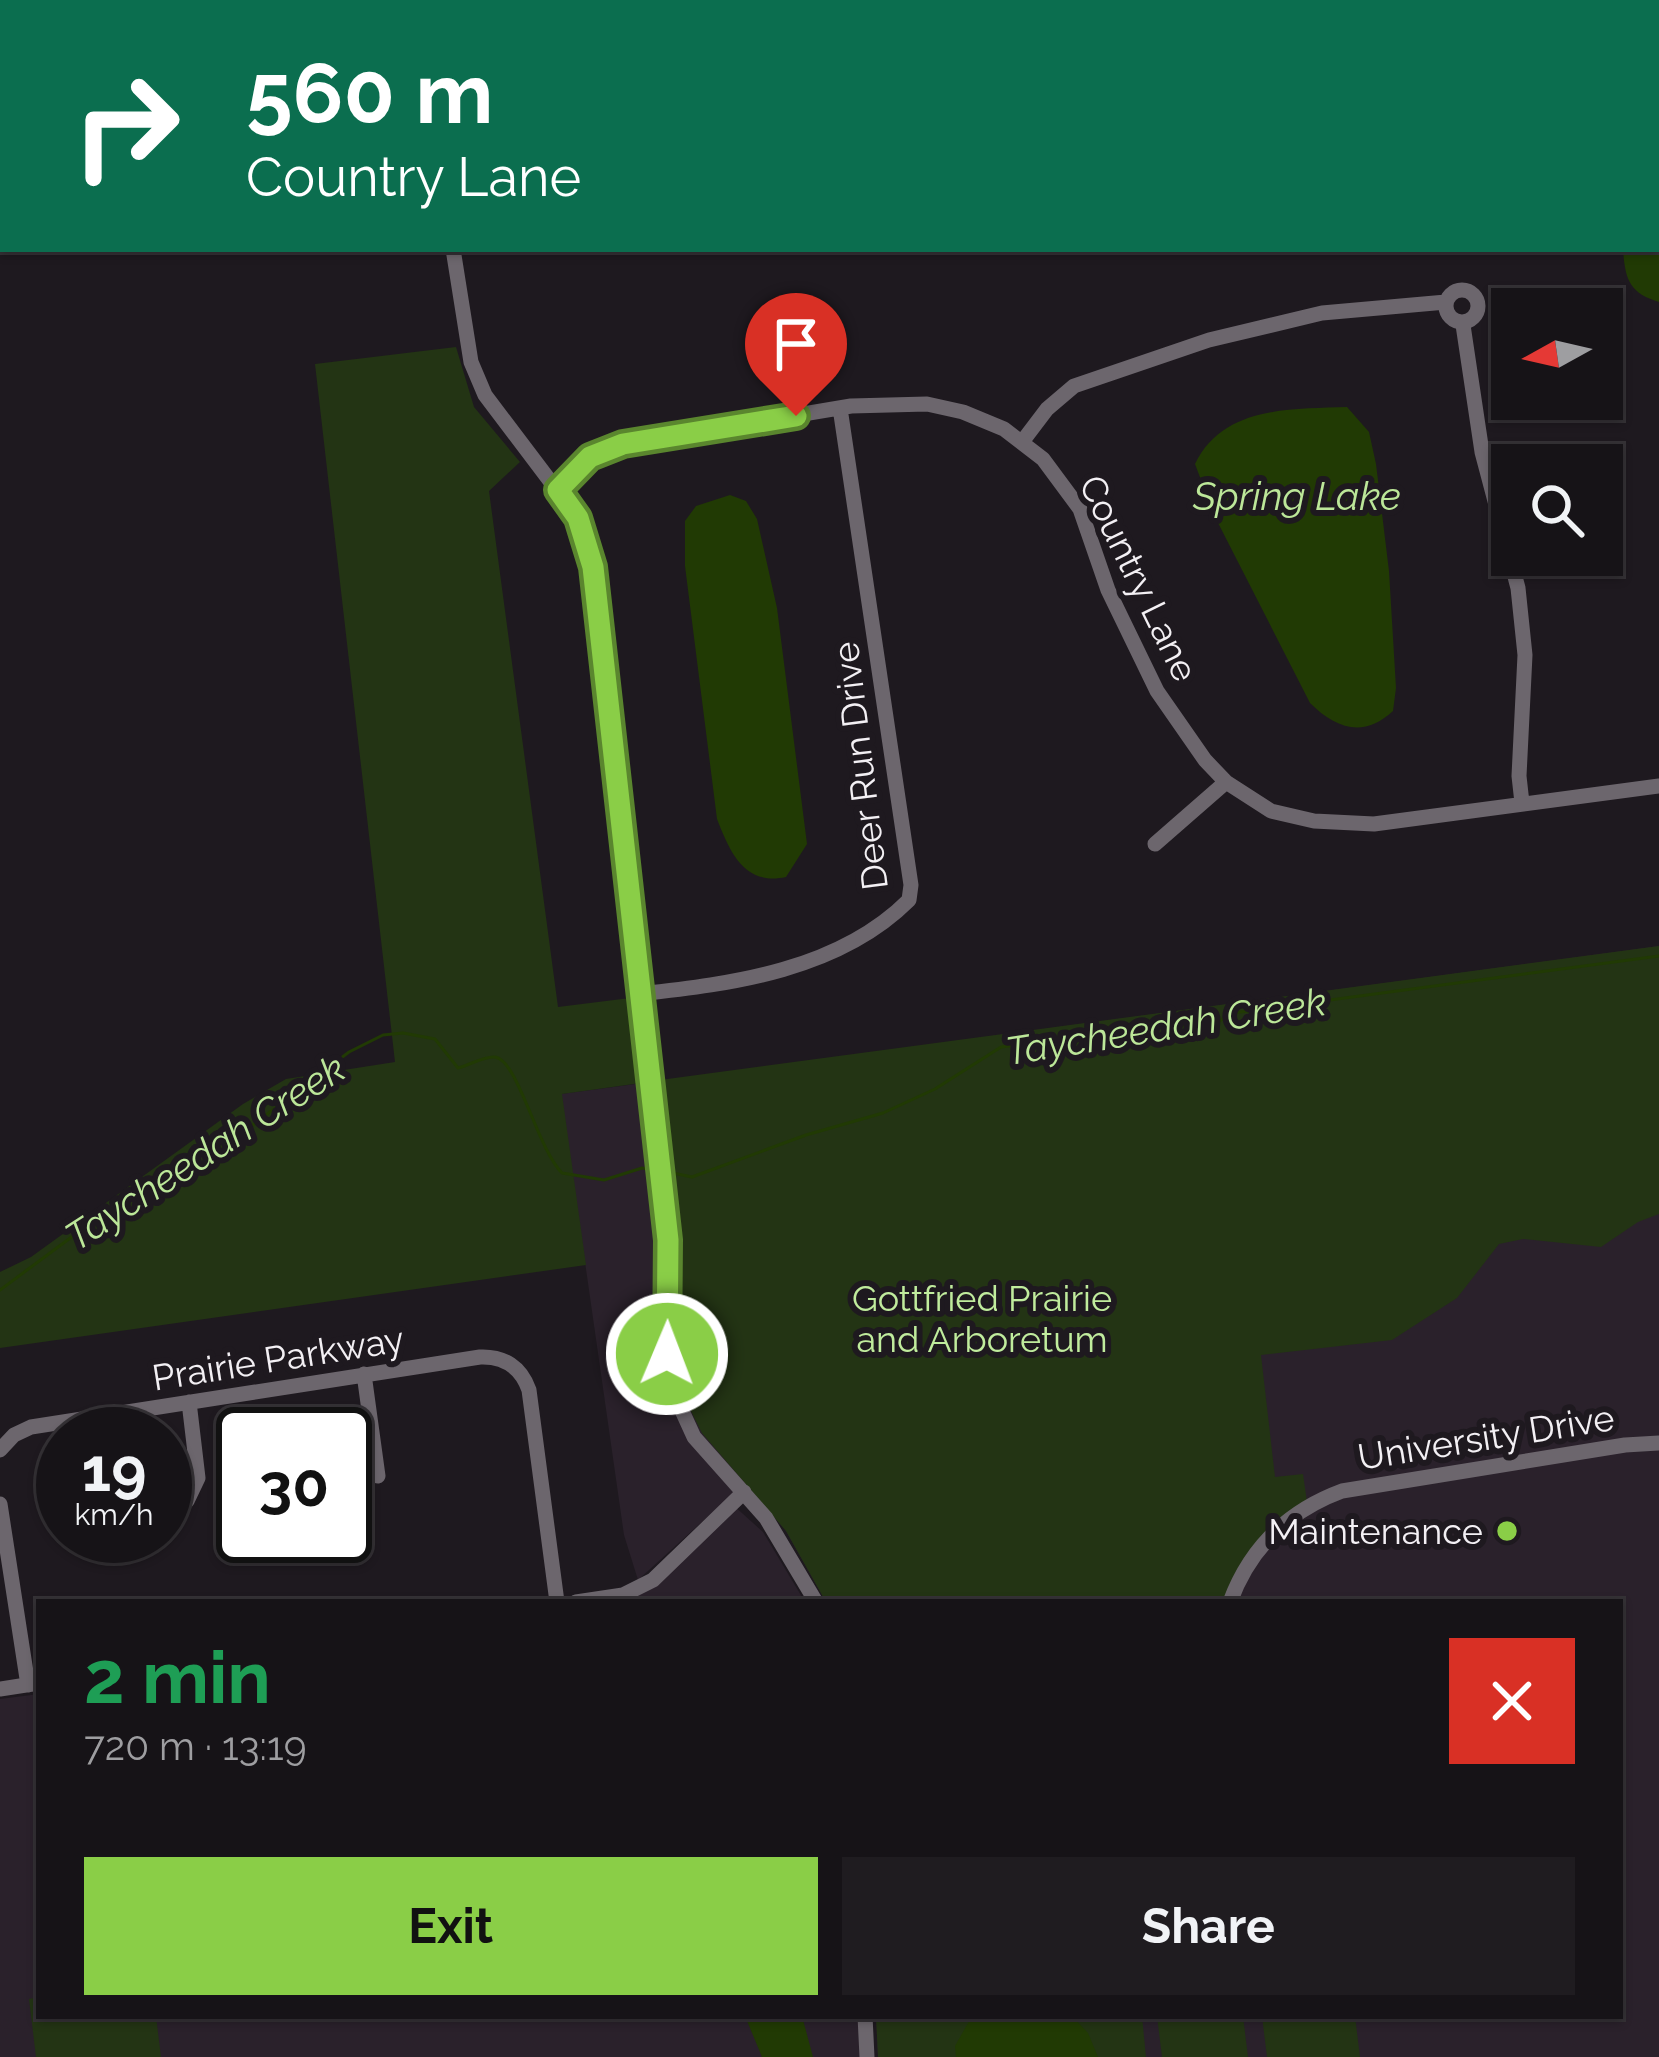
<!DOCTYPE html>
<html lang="en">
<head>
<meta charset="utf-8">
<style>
  :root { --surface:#161317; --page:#1f1c20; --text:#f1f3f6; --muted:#9e9ea1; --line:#353236; --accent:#8ace47 }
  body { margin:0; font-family:Raleway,sans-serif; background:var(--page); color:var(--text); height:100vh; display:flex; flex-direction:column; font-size:45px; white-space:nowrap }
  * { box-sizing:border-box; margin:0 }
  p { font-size:39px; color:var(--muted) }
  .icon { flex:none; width:66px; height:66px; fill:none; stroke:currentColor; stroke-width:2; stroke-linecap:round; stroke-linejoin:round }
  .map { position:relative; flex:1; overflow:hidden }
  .sheet { position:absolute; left:36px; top:1599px; width:1587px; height:420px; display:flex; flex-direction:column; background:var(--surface); border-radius:0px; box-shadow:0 3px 9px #0004,0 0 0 3px var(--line) }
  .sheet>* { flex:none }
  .banner { position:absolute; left:0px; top:0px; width:1659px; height:252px; box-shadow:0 3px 9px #0004,0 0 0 3px var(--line); background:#0b6e4f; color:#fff; overflow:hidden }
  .needle { width:78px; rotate:262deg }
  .buttons { position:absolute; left:1491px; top:288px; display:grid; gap:24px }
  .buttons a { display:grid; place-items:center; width:132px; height:132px; border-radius:0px; background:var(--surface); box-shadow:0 3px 9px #0004,0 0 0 3px var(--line); font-size:60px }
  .speed { position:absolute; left:36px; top:1407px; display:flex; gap:24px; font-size:60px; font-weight:700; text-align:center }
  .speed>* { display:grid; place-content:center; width:156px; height:156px; border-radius:50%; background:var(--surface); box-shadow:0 3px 9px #0004,0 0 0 3px var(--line); line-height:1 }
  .speed small { font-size:30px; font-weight:400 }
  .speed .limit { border:6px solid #111; border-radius:18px; background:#fff; color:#111 }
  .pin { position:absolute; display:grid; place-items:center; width:102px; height:102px; color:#fff; margin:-123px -51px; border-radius:50% 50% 50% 0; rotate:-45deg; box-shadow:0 0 12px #0007 }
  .pin .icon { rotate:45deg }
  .me { position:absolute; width:132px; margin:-66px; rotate:1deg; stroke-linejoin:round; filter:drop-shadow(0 0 9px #0008) }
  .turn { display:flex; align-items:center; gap:42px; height:252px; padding:0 48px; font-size:54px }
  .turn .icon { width:156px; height:156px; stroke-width:2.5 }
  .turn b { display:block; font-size:84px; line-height:102px }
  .round { display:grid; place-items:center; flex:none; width:126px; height:126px; border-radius:0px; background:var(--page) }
  .headline { display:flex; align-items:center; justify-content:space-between; height:204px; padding:0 48px }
  h1 { font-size:72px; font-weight:700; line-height:90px; color:#1e9e55 }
  .button { display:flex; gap:24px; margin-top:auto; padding:24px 48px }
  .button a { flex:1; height:138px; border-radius:0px; background:var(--accent); color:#111; font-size:48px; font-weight:700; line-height:138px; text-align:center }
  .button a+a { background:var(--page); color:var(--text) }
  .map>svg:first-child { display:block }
</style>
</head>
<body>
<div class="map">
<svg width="1659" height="2057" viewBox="0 0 1659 2057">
  <rect width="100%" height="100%" fill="#1e191f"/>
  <!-- built -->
  <path fill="#2a212b" d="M1659 946V2057H878L876 2016H1620V1602H826L786 1531 746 1482 638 1580 624 1535 561 1094Z
    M732 1504 763 1532 805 1602H598L631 1592Z
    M39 1694V2016H866L867 2057H0V1699Z"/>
  <!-- green -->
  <path fill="#233414" d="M456 347 474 407 520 462 489 491 558 1007 630 998 641 1083 562 1094 586 1265 0 1348V1272L31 1257 243 1104 286 1079 395 1062 315 364Z
    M1659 946V1214L1638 1222 1601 1247 1523 1239 1499 1244 1457 1298 1392 1340 1261 1355 1275 1477 1303 1474 1307 1502 1223 1602H826L786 1531 702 1433 683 1395 675 1352 678 1254 660 1080Z
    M39 1997V2016H156L161 2057H36L29 1999Z
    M876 2016H1142L1146 2057H878Z
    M1157 2016H1243L1248 2057H1162Z
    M1262 2016H1355L1360 2057H1267Z"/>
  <!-- water -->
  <path fill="#213a04" d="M1659 199V302C1629 293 1625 279 1623 249H1656Z
    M1347 407 1369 432 1376 464 1389 571 1396 688 1393 711C1364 738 1336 729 1310 703L1215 517 1195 464C1223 406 1290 409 1347 407Z
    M730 495 746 501 757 519 777 608 807 844 786 877C744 886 730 852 717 819L685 566V521L696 506Z
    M745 2016H802L813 2057H762Z
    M972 2016H1072L1088 2033 1098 2057H956L955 2046Z"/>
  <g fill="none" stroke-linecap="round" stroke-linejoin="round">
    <!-- stream -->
    <path stroke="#213a04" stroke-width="3" d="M668 1172 692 1177 806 1135 883 1113 935 1089 1001 1047 1174 1025 1209 1027 1233 1013 1659 956
      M0 1290 73 1236 144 1201 200 1165 349 1052 383 1035 403 1033 435 1039 458 1068C470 1065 484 1056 495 1057 518 1060 537 1148 562 1173L604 1180 642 1168 652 1170"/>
    <!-- minor -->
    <path stroke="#6c666d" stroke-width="15" d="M431 0V3
      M453 249 471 362 485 395 578 518 593 567 667 1240V1354L673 1391 694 1437 766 1518 816 1602
      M1446 306a16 16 0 1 1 32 0a16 16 0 1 1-32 0Z
      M1463 325 1482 452 1518 588 1525 655 1519 776 1522 803
      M1022 442 1047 409 1074 386 1209 340 1322 313 1446 302
      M558 490 589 457 623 444 851 406 927 404 963 412 1004 429 1043 459 1080 509 1108 590 1157 691 1205 760 1226 782 1271 811 1314 821 1374 824 1659 786
      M1155 844 1226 782
      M639 994C733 984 839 970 909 900L911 885 840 408
      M364 1374 378 1476
      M0 1450 14 1435 31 1427 480 1357C504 1356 521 1367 529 1390L557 1602
      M187 1501 198 1478 189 1402
      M0 1504 28 1685
      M576 1602 623 1595 653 1580 744 1492
      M1230 1602C1250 1548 1288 1511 1342 1491L1625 1445 1659 1443
      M0 1689 39 1683
      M865 2016 867 2057"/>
    <!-- major -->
    <path stroke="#946b99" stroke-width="18" d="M134 0 141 3
      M226 0 234 3
      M1530 3 1549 0
      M1656 19H1659
      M1656 51H1659"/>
  </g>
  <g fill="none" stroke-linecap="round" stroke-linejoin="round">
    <!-- route casing -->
    <g stroke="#5a862e" stroke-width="30">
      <path id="route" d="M667 1354 668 1240 593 567 578 518 558 490 590 457 623 444 796 416"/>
    </g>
    <!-- route -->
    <use href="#route" stroke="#8ace47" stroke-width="21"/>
  </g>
  <!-- markers -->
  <circle fill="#8ace47" stroke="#1e191f" stroke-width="4.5" cx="1507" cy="1531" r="12"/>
  <g text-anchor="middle" stroke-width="12" stroke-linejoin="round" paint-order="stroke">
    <!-- street labels -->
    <g font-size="36" fill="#f3f0f4" stroke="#1e191f">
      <text transform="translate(1139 578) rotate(64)" y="13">Country Lane</text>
      <text transform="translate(860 766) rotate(-97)" y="13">Deer Run Drive</text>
      <text transform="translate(278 1358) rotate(-9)" y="13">Prairie Parkway</text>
      <text transform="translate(1486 1437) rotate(-9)" y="13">University Drive</text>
    </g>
    <!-- park labels -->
    <g font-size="36" fill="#c0ec9d" stroke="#1e191f">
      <text x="982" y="1311">Gottfried Prairie<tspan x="982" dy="41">and Arboretum</tspan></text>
    </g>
    <!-- poi labels -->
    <g font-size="36" fill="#f3f0f4" stroke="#1e191f" text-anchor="end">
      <text x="1483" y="1544">Maintenance</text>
    </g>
    <!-- water labels -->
    <g font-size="39" font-style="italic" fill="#bce799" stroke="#1e191f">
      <text x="1297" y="510">Spring Lake</text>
      <text transform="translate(1166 1026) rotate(-9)" y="14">Taycheedah Creek</text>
      <text transform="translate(205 1152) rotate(-33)" y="14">Taycheedah Creek</text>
    </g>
  </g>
</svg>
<div class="buttons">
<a><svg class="needle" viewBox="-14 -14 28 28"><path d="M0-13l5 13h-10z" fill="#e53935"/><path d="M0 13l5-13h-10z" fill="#9e9ea1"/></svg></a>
<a><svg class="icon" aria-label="search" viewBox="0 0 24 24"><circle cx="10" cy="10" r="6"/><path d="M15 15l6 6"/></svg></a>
</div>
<div class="speed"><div>19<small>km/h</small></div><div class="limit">30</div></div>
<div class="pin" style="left:796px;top:416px;background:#d93025"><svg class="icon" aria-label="arrive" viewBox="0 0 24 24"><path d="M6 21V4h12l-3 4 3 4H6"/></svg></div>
<svg class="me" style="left:667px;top:1354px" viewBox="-20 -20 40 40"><circle r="17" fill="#8ace47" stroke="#fff" stroke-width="3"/><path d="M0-11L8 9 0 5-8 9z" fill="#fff"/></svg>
<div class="banner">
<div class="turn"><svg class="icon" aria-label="right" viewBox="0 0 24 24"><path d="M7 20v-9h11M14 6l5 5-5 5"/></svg><div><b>560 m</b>Country Lane</div></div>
</div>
<section class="sheet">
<div class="headline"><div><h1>2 min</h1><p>720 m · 13:19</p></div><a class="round" style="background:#d93025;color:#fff"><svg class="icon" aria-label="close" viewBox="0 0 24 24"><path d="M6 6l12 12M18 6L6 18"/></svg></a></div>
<div class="button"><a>Exit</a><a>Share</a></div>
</section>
</div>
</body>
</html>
